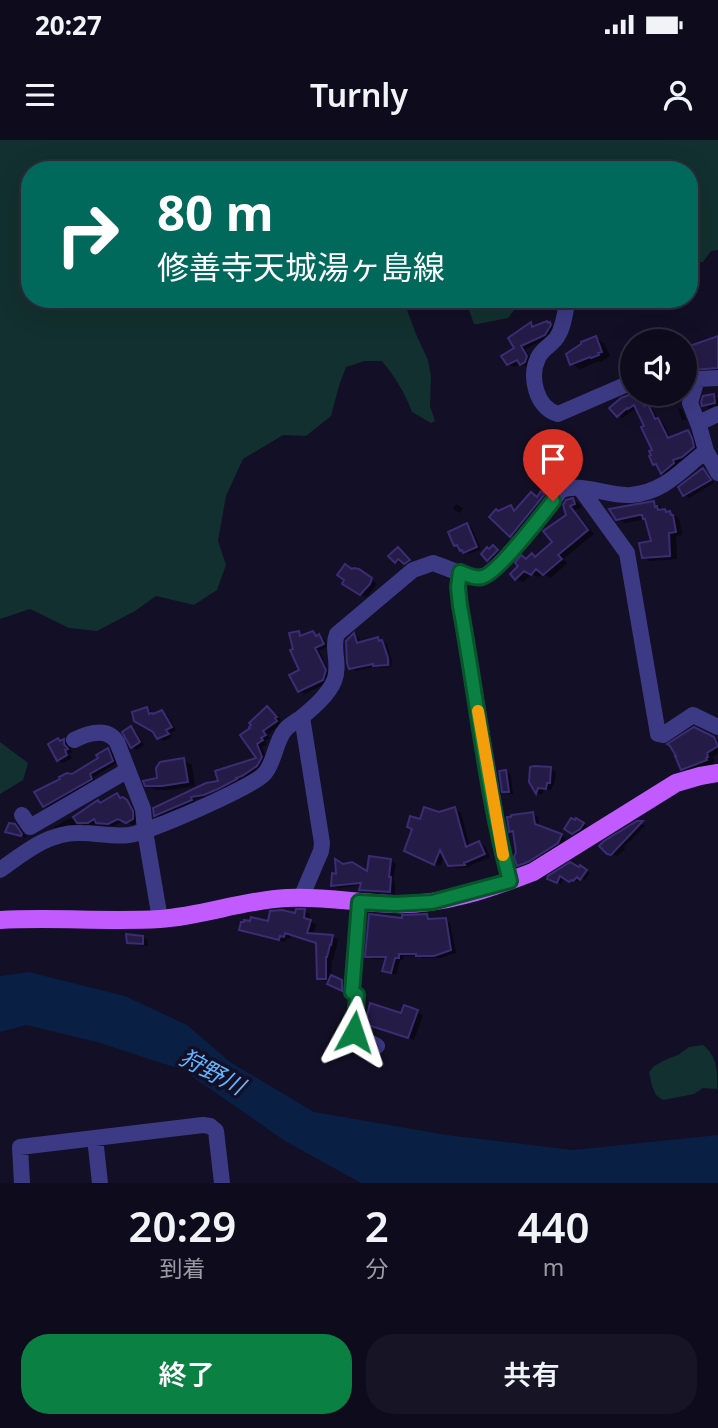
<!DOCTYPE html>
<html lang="ja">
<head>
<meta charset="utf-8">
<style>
  :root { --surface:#0e0b1c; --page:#171425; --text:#f1f3f6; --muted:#9b9ba3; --line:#2e2b3b; --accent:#0b8043 }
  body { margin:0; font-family:"Noto Sans","Noto Sans JP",sans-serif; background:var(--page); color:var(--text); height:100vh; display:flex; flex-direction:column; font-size:26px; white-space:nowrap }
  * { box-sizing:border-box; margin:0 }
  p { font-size:23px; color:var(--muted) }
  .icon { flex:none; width:38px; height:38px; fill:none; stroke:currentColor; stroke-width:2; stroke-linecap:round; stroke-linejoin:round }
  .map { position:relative; height:1043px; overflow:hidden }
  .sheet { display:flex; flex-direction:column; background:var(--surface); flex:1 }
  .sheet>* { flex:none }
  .guide { position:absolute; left:21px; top:21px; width:677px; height:147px; border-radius:28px; box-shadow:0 7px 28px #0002,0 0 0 2px var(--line); background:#00695c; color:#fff; overflow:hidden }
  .fabs { position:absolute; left:620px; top:189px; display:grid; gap:14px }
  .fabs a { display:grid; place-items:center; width:77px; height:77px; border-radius:50%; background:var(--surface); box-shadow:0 7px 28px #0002,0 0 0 2px var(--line); font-size:35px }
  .pin { position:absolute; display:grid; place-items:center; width:60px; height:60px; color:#fff; margin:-72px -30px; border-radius:50% 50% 50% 0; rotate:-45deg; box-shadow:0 0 7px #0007 }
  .pin .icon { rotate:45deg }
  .me { position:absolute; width:77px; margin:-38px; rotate:5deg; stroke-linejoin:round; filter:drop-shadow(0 0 5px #0008) }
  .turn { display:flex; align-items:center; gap:24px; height:147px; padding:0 21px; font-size:32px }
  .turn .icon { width:91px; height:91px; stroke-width:2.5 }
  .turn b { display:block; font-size:49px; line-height:60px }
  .eta { display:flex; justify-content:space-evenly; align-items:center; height:119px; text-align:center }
  .eta b { font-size:42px; font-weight:600; line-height:49px }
  .button { display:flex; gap:14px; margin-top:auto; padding:14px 21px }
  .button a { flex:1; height:80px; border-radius:28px; background:var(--accent); color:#fff; font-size:28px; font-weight:600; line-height:80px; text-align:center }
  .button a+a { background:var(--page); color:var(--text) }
  .status { display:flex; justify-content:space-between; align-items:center; height:49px; padding:0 35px; background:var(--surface); direction:ltr }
  .status svg { height:19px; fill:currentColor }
  header { display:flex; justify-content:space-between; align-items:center; height:91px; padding:0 21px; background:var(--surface); font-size:32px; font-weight:600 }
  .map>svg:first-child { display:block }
</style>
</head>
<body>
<div class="status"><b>20:27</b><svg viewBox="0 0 49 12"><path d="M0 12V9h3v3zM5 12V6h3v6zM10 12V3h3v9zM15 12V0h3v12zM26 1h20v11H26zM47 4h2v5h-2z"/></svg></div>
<header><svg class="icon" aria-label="menu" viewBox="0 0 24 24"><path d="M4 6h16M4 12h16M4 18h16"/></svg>Turnly<svg class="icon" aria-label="person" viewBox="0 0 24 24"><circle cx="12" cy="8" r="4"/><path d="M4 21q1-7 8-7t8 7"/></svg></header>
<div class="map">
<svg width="718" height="1043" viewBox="0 0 718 1043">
  <rect width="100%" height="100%" fill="#130f26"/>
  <!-- green -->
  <path fill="#12302f" d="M0 0H718V110L711 111 703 122H690V30H30V159H403L416 194 428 220 431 237 430 266 435 281 431 283 412 272C405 253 395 237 382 221H365L346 227 339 246 331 276 306 296 283 295 243 319 226 356 218 401 226 425 217 450 194 465 156 456 135 471 97 491 69 488 30 469 0 479Z
    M465 159H517L516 168 508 178 478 184H474Z
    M0 602 28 623 23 640 0 654Z
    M703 905C717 916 718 931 717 949L703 948 694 954 663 960 656 955 652 946 649 932 654 926 667 919 678 915 689 907Z"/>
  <!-- water -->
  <path fill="#0a1f44" d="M29 832 125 856 187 885 230 922 314 972 447 995 573 1010 718 995V1043H361L285 1001 183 930 97 902 26 885 0 892V836Z"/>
  <!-- shadow -->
  <path fill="#0007" d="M531 184 536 187 550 184 555 187 550 197 525 209 532 220 530 225 527 227 521 223 514 227 509 224Z
    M596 198 604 203 610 216 601 222 599 221 580 229 572 224Z
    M718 198V230L700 232 694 229 691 223 684 225V204L690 208Z
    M636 254H648L650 267 653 269 658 280 663 283 671 299 688 292 693 295 698 310 688 319 677 323 678 326 667 335 662 333 659 326 655 324 654 311 646 287 637 269 633 270 623 278 618 275 622 260Z
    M713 256 718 259V266L709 268 704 264Z
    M678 268 682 269 686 280H682Z
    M703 330 708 333 714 343 689 358 685 355Z
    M541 354 548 358 515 398 511 395 500 373 511 367 517 370 538 358Z
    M573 360 580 364 581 368 574 370 594 394 563 419 567 423 551 438 543 433 539 437 532 434 523 442 516 439 512 434 527 420 537 418 555 403 568 375 565 365Z
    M653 362 660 366 661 371H665L670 373 677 377 680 381 682 395 676 396 677 419 650 421 643 417 653 402 646 379 625 383 618 379Z
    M456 364 463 368 460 373 453 369Z
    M467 385 472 388 481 409 470 414 455 405Z
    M493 407 502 413 493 422 488 419Z
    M398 409 403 412 413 424 411 425 404 421 401 424 396 421Z
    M353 431H358L376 443 375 447 366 457 344 443Z
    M299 493 305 496 313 493 324 499 328 506 319 511 330 533 328 542 305 554 299 551 302 531 295 510Z
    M354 496 359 498 360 504 377 499 381 501 389 527 392 526 385 503 387 504 392 522V527L380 528 377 526 356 531 351 528Z
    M267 568 278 575 281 580 279 582 281 584 267 595 270 598 265 601 267 604 262 607 267 620 262 628 210 657 194 659 196 663 161 678 156 675 155 669 221 642 259 619 253 588Z
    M147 569 152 572 153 576 162 572 167 575 176 590 170 593 172 597 164 601 159 598Z
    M131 588 136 591 144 605 137 610 132 607Z
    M714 598 718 601V614L713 617 715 621 713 622 714 624 690 633 683 628Z
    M64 601 69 604 72 612 69 614 72 618 63 623 58 620 62 602Z
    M108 610 113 612 117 623 93 637 96 641 49 669 45 666 101 618Z
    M184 620 192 625 195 646 171 650H155L147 645 159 639Z
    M550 629 556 632 554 645H553L551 650H544L541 655 537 653 531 641Z
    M506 632 511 635 513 654H509L504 651Z
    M117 655 132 665 137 676 138 682 132 685 125 680 114 686 103 685 98 682 94 685H84L78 681Z
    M455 669 461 673 470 707 479 703 485 706 490 717 469 726 470 727 456 728 449 724 445 715 440 726 412 714 421 681Z
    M533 674 538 677 539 688 566 698 563 706 523 728 518 725 515 693 511 691Z
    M70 678 75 681 77 685 57 689 54 687Z
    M577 680 588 687 585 692 578 696 566 688Z
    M637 683 646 685 624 707 625 709 617 716 608 712Z
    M15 686 21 689 27 698 7 691Z
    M391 721 396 724 393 740 395 742V754L366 752 361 749 362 745 338 748 333 746 338 735 368 733Z
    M570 724 579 729 580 727 590 733 585 740 581 738 578 742 575 740 574 743 564 736 561 744 553 740Z
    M304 771 310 774V781L316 785 313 795 332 796 338 800 333 820 332 819 331 837 347 845V852L334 846 330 841H325L318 838V803L291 795 290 799 287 798 285 802 247 793 241 789 297 775Z
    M427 776 432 779V781L445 780 450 783 456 813 440 818H423L418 816H404L403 820H400L396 835 384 830 387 819H372L367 816 404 780Z
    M142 797 148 800V806L134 805 128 802Z
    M417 872 423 875 414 900 373 887 367 884Z"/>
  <!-- building -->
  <path fill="#241b47" stroke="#3b2d73" stroke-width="2" d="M547 181 548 183 550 182 551 185 545 195 521 206 527 216 525 222 520 225 517 220 507 225 501 216 514 208 508 198 531 182 532 187Z
    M596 196 602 212 598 213 599 215 591 218 590 217 570 225 566 214 581 204V202Z
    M718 196V228L692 230 684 212V208Z
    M632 254H636L645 266 648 264 655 279 658 278 668 298 688 290 692 298 694 307 682 317 673 320 674 323 661 334 656 324 653 325 649 316 651 315 649 311 652 310 641 287 644 286 634 265 628 269 627 268 617 277 609 268 621 258Z
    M714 254 715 263 702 266 701 262 703 256Z
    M703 328 711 340 683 356 678 347Z
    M541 351 545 354 510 397 489 377 496 369 498 371 511 365 514 371 531 352 537 357Z
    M573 358 575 364 570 366 588 390 558 415 562 419 543 435 536 429 531 435 524 431 515 440 510 434 518 426 515 423 521 415 526 419 532 413 535 417 552 402 543 391 566 375 563 365 566 360Z
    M654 361 655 367 657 366 658 370 665 369 666 372 670 371 671 375H673L676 392 669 393 670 416 642 418 639 403 651 401 645 379H643L642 375H639L616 380 609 369Z
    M467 383 477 407 463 413 462 410 460 411 457 405 454 406 448 392Z
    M493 405 498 410 487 421 481 414 487 407 489 409Z
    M398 407 410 420 404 424 398 419 395 423 388 416Z
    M345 424 352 429 354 428 359 429 372 438 370 444 360 455 342 444 344 440 337 435Z
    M299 491 300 496 313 491 316 496 319 494 324 504 315 508 326 530 323 540 298 552 289 535 299 530 290 510 293 509 289 493Z
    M354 493 357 503 378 497 379 501 382 500 388 518V525L373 526V524L349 529 347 523 346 501Z
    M267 566 277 577 275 578 277 581 263 591 266 595 261 598 263 600 257 604 262 617 257 626 242 636 236 638 237 639 218 649 204 655 191 657 192 660 154 676 153 668 206 643 218 641 215 631 256 618 240 595 250 588 249 587 251 585 249 583Z
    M147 567 149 574 152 573 153 574 162 570 172 587 166 590 169 594 157 599 153 592 134 581 132 572Z
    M131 586 140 602 131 608 122 592Z
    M694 587 714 597 718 606 707 613 708 617 706 618 707 620 681 630 675 616H676L670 606 667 604Z
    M58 598 60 601 64 599V604L68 609 65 610 67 615 57 621 48 604Z
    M108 608 113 621 90 634 92 639 43 667 34 652 60 639 59 637 67 633 72 634 98 618 96 615Z
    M184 618 188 642 162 646H145L143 641 157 638 156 628 160 622Z
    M534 626 551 627 550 643H547L546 649 538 648 536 654 529 642 530 627Z
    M506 630 509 652H502L499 631Z
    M117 653 120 658 123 657 127 660 133 671V679L126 683 118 679 108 684 96 683 94 679 88 683H77L73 677 98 660 100 663Z
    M424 667 439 672 455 667 466 707 479 701 485 714 464 723 465 725 448 726 440 710 434 725 404 711 412 689 407 687 410 676 420 679Z
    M533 672 535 684 562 694 558 703 528 722 517 726 514 717 516 712 513 691 509 692 507 677H511V675Z
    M571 678 575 680 576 678 584 683 580 689 572 694 564 689Z
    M637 681H643L611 715 607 714 599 706 604 701Z
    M9 683 15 684 22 694 21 696 5 692Z
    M369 716 391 719 389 737H391L390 752 359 750 361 743 331 746 332 733 336 734 335 719 343 724 352 722 367 731Z
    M570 722 579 727 580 725 587 730 580 740 577 737 573 741 571 740 569 742 560 736 557 743 547 739 548 736Z
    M296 769H305L304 778 311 780 307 793 333 795 331 805H330L327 817H326V839H317L316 803 285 793 284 797 280 796 279 800 239 790 241 782H244V780L250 781 251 777 268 781 270 771 282 770 295 773Z
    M369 774 402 778V775L427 774 428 779 446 778 451 810 434 816H416V814H399V818H395L391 833 382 831 386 817H365Z
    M126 794 143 796V804L127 803Z
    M331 835 342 840V851L327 844Z
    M370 863 401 873 404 865 418 870 408 898 365 884Z"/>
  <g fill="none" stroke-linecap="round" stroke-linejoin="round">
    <!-- minor -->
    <path stroke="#3d3a85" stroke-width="16" d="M568 159C565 171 564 187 557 197 552 205 542 209 538 218 529 237 536 268 558 274L632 242
      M718 274 703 281 699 286 706 311 718 333
      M699 286 690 263 697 239 718 238
      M580 348 627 413 658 594 663 595 693 575 718 587
      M460 432 458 447 460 466 502 712 510 741
      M74 600C88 593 107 587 117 602L143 669 145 691 160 779
      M22 675 30 687 128 630
      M0 730C24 713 50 691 81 693 97 693 113 697 129 695 149 692 254 647 265 633 275 621 275 602 285 590 290 584 297 581 302 577 314 567 328 555 334 541 341 525 331 508 337 494L413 430 433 423C446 427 467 438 480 438 494 437 550 365 560 351 579 341 609 357 631 355 665 352 681 330 706 311
      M301 758 321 711 322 703 302 577
      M359 762 352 852 357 855 354 892 356 895 377 906
      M95 998 100 1043
      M22 1043 20 1007 203 985 210 986 216 991 222 1043"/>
    <!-- major -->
    <path stroke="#c25bff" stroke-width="18" d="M0 780C53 777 107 782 160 779 203 776 244 760 287 758 322 756 358 763 393 764 441 766 489 749 533 732L676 643 700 636 718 633"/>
  </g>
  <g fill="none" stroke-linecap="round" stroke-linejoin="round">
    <!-- route casing -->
    <g stroke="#07532c" stroke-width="18">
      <path id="route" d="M354 892 357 855 352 852 359 762 395 764 432 762 510 741C486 651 477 558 460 466L458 447 460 432C467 435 475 439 482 437 496 435 542 375 553 361"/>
    </g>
    <!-- route -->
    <use href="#route" stroke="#0b8043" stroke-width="12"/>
    <!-- slow -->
    <path stroke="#f59e0b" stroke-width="12" d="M478 571 503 715"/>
  </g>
  <g text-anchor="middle" stroke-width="7" stroke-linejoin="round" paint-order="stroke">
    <!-- water labels -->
    <g font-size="23" font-style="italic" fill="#62b6ff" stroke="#130f26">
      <text transform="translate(212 932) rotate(28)" y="8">狩野川</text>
    </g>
  </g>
</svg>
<div class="fabs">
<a><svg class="icon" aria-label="sound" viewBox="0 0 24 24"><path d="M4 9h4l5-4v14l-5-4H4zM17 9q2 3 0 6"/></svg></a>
</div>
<div class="pin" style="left:553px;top:361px;background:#d93025"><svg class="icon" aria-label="arrive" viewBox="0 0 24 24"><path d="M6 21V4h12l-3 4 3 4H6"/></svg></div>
<svg class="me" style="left:354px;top:892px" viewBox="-20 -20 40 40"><path d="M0-17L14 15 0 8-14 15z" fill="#0b8043" stroke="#fff" stroke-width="4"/></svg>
<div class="guide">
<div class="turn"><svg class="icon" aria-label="right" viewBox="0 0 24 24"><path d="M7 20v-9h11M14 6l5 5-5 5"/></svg><div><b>80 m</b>修善寺天城湯ヶ島線</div></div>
</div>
</div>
<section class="sheet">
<div class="eta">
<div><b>20:29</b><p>到着</p></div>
<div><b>2</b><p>分</p></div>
<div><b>440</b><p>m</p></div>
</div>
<div class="button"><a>終了</a><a>共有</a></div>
</section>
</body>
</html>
